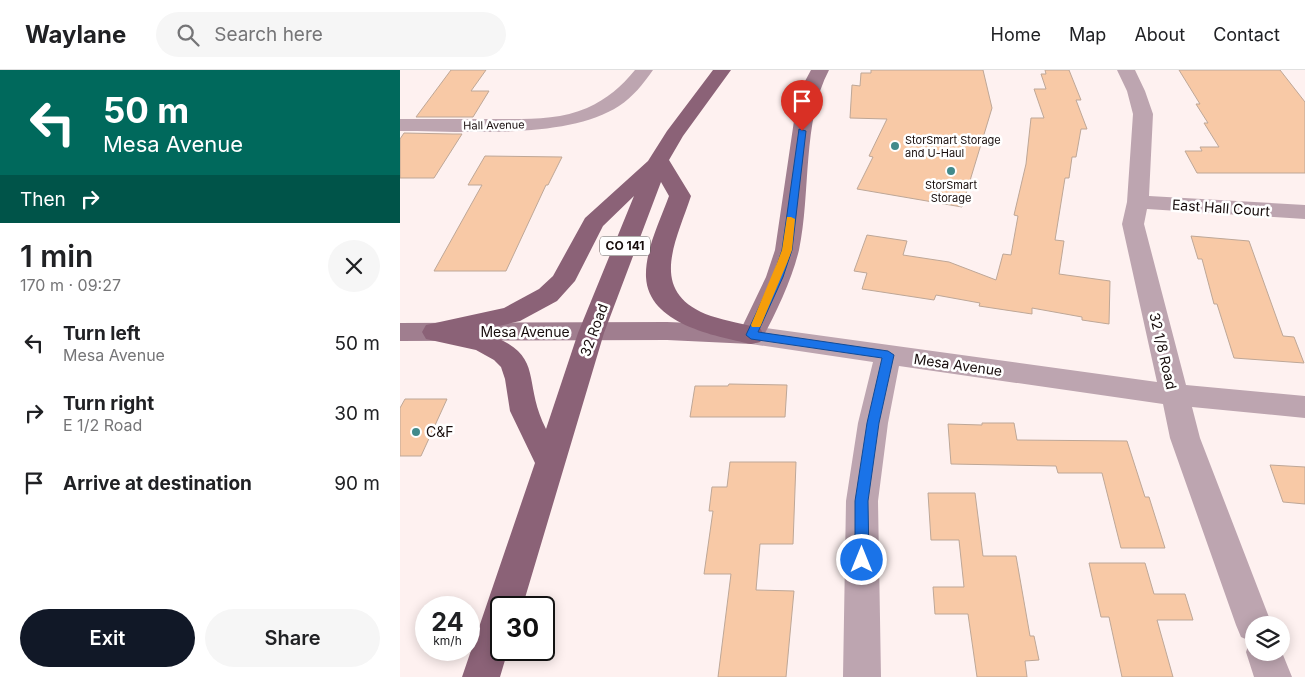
<!DOCTYPE html>
<html lang="en">
<head>
<meta charset="utf-8">
<style>
  :root { --surface:#fff; --page:#f6f6f6; --text:#202124; --muted:#757577; --line:#e0e0e0; --accent:#111827 }
  body { margin:0; font-family:Inter,sans-serif; background:var(--page); color:var(--text); height:100vh; display:flex; flex-direction:column; font-size:19px; white-space:nowrap }
  * { box-sizing:border-box; margin:0 }
  p { font-size:16px; color:var(--muted) }
  .icon { flex:none; width:28px; height:28px; fill:none; stroke:currentColor; stroke-width:2; stroke-linecap:round; stroke-linejoin:round }
  .map { position:relative; flex:1; overflow:hidden }
  .drawer { display:flex; flex-direction:column; background:var(--surface); width:400px }
  .drawer>* { flex:none }
  .guide { background:#00695c; color:#fff; overflow:hidden }
  .fabs { position:absolute; left:845px; top:546px; display:grid; gap:10px }
  .fabs a { display:grid; place-items:center; width:45px; height:45px; border-radius:50%; background:var(--surface); box-shadow:0 2px 12px #0003; font-size:25px }
  .speed { position:absolute; left:15px; top:526px; display:flex; gap:10px; font-size:25px; font-weight:700; text-align:center }
  .speed>* { display:grid; place-content:center; width:65px; height:65px; border-radius:50%; background:var(--surface); box-shadow:0 2px 12px #0003; line-height:1 }
  .speed small { font-size:12px; font-weight:400 }
  .speed .limit { border:2px solid #111; border-radius:8px; background:#fff; color:#111 }
  .pin { position:absolute; display:grid; place-items:center; width:42px; height:42px; color:#fff; margin:-51px -21px; border-radius:50% 50% 50% 0; rotate:-45deg; box-shadow:0 0 5px #0007 }
  .pin .icon { rotate:45deg }
  .me { position:absolute; width:55px; margin:-28px; rotate:0deg; stroke-linejoin:round; filter:drop-shadow(0 0 4px #0008) }
  .turn { display:flex; align-items:center; gap:18px; height:105px; padding:0 20px; font-size:22px }
  .turn .icon { width:65px; height:65px; stroke-width:2.5 }
  .turn b { display:block; font-size:35px; line-height:42px }
  .then { display:flex; align-items:center; height:48px; padding:0 20px; background:#0003; gap:10px; font-size:19px }
  .round { display:grid; place-items:center; flex:none; width:52px; height:52px; border-radius:26px; background:var(--page) }
  .headline { display:flex; align-items:center; justify-content:space-between; height:85px; padding:0 20px }
  h1 { font-size:30px; font-weight:600; line-height:38px }
  .cta { display:flex; gap:10px; margin-top:auto; padding:10px 20px }
  .cta a { flex:1; height:58px; border-radius:30px; background:var(--accent); color:#fff; font-size:20px; font-weight:600; line-height:58px; text-align:center }
  .cta a+a { background:var(--page); color:var(--text) }
  ul { padding:0; list-style:none }
  li { display:flex; align-items:center; gap:15px; height:70px; padding:0 20px }
  li div { flex:1 }
  li b { display:block; font-size:19px }
  li em { font-style:normal }
  header { display:flex; align-items:center; gap:30px; box-sizing:border-box; height:70px; padding:0 25px; background:var(--surface); border-bottom:1px solid var(--line) }
  header strong { font-size:24px }
  nav { display:flex; gap:28px; margin-inline-start:auto; font-size:18px }
  .search { width:350px; height:45px; background:var(--page); display:flex; align-items:center; gap:12px; box-sizing:border-box; padding:0 18px; border-radius:28px; color:var(--muted); font-size:19px }
  main { display:flex; flex:1; min-height:0 }
  .map>svg:first-child { display:block }
</style>
</head>
<body>
<header>
<strong>Waylane</strong>
<div class="search"><svg class="icon" aria-label="search" viewBox="0 0 24 24"><circle cx="10" cy="10" r="6"/><path d="M15 15l6 6"/></svg>Search here</div>
<nav><a>Home</a><a>Map</a><a>About</a><a>Contact</a></nav>
</header>
<main>
<section class="drawer">
<div class="guide">
<div class="turn"><svg class="icon" aria-label="left" viewBox="0 0 24 24"><path d="M17 20v-9H6M10 6l-5 5 5 5"/></svg><div><b>50 m</b>Mesa Avenue</div></div>
<div class="then">Then<svg class="icon" aria-label="right" viewBox="0 0 24 24"><path d="M7 20v-9h11M14 6l5 5-5 5"/></svg></div>
</div>
<div class="headline"><div><h1>1 min</h1><p>170 m · 09:27</p></div><a class="round"><svg class="icon" aria-label="close" viewBox="0 0 24 24"><path d="M6 6l12 12M18 6L6 18"/></svg></a></div>
<ul>
<li><svg class="icon" aria-label="left" viewBox="0 0 24 24"><path d="M17 20v-9H6M10 6l-5 5 5 5"/></svg><div><b>Turn left</b><p>Mesa Avenue</p></div><em>50 m</em></li>
<li><svg class="icon" aria-label="right" viewBox="0 0 24 24"><path d="M7 20v-9h11M14 6l5 5-5 5"/></svg><div><b>Turn right</b><p>E 1/2 Road</p></div><em>30 m</em></li>
<li><svg class="icon" aria-label="arrive" viewBox="0 0 24 24"><path d="M6 21V4h12l-3 4 3 4H6"/></svg><div><b>Arrive at destination</b></div><em>90 m</em></li>
</ul>
<div class="cta"><a>Exit</a><a>Share</a></div>
</section>
<div class="map">
<svg width="905" height="607" viewBox="0 0 905 607">
  <rect width="100%" height="100%" fill="#fef1f0"/>
  <!-- building -->
  <path fill="#f8c9a6" stroke="#bea797" d="M51 0H86L71 21H89L73 47H16Z
    M471 0H583L592 38 562 137 457 119 473 87 469 86 487 49 450 48 452 15 460 16 461 3H471Z
    M645 0H669L681 30H676L687 59H681L676 87H672L669 108H665L655 170 664 171 659 204 710 211 709 254 682 250V247L632 238V244L579 236 580 233 536 225 534 230 462 219 467 203 454 201 467 165 507 171 503 185 549 192 596 210 603 184 611 185 618 146 614 145 626 94 631 48H644L634 19H646L641 4H646Z
    M779 0H880L905 32V103H797L785 81H802L800 77H819L804 53H808L796 34H800Z
    M4 63 53 64H62L34 108H0V69Z
    M85 86 162 87 148 115H146L106 201H34L82 115H68Z
    M791 166 849 171 883 266 894 267 904 293 834 288 817 234H814L802 189H798Z
    M329 314 387 315 385 347H290L295 316H328Z
    M5 329H47L21 386H0V338Z
    M582 353H614L617 370 727 371 745 427H749L765 478H721L702 403H658L656 396 551 394 548 354 582 355Z
    M330 392H396L393 474H360L356 520 394 521 386 607H318L331 504H304L313 441H309L312 417H327Z
    M870 395 905 397V434L883 432Z
    M528 423H575L583 486H616L630 566H634L639 590 625 591 627 607H577L568 544H535L533 517H564L559 470H531Z
    M689 493H745L754 524H785L793 550H757L773 607H722L709 547H701Z"/>
  <g fill="none" stroke-linecap="round" stroke-linejoin="round">
    <!-- street -->
    <path fill="#bda5b0" fill-rule="evenodd" d="M235 0H253C243 14 233 27 219 36 167 70 62 61 0 61V49C29 49 59 49 88 49 121 49 157 51 187 38 207 29 222 16 235 0Z
      M717 0H735L745 21 753 44 749 126 905 135V149L747 139 744 154 786 315 905 326V348L792 337 800 368 872 555H854V582H881V580L892 607H854L846 582 850 571 841 567 836 555 770 368 763 334 499 296 488 353 478 431 481 607H443L446 431 458 353 473 292 351 274 342 272 338 265 342 258 351 256 757 312 722 154 727 132 733 44 727 21Z"/>
    <!-- secondary -->
    <path fill="#a07e8f" fill-rule="evenodd" d="M411 0H429C402 51 411 124 399 180 392 209 375 246 360 272L351 274 267 270 0 271V253L267 252 343 255 366 207 375 180 395 44 404 13Z"/>
    <!-- primary -->
    <path fill="#8b6277" fill-rule="evenodd" d="M313 0H331L283 66 269 90 291 126C275 174 247 223 311 246 327 251 344 254 360 258L364 265 360 272 351 274C315 266 248 254 246 207 245 180 260 151 269 126L261 112 204 263 122 538H101V580H108L100 607H62L135 393 110 341 105 309 101 297 94 290 76 280 26 269 22 262 26 255 104 238 139 219 153 206 185 148 248 91 267 61ZM234 126 178 263 146 359C120 308 149 283 78 261L120 251 157 231 175 211 203 156Z"/>
  </g>
  <!-- route -->
  <path fill="#1a73e8" stroke="#114b97" d="M399 59 406 61 392 180 383 207 358 262 488 281 494 285 479 353 468 431 469 490 467 494 462 496 457 494 455 490V431L467 353 482 288 351 269 346 265 373 207 382 180Z"/>
  <!-- slow -->
  <path fill="#f59e0b" d="M387 147H391L395 149 392 180 387 193 361 255 360 257H352L351 255 377 193 382 180Z"/>
  <!-- markers -->
  <g fill="#418a8b" stroke="#fff" stroke-width="2">
    <circle cx="495" cy="76" r="5"/>
    <circle cx="551" cy="101" r="5"/>
    <circle cx="16" cy="362" r="5"/>
  </g>
  <g text-anchor="middle" stroke-width="5" stroke-linejoin="round" paint-order="stroke">
    <!-- far-street labels -->
    <g font-size="11" fill="#170d0c" stroke="#fff">
      <text transform="translate(94 55) rotate(-1)" y="4">Hall Avenue</text>
    </g>
    <!-- far-poi labels -->
    <g font-size="11" fill="#170d0c" stroke="#fff" text-anchor="start">
      <text x="505" y="74">StorSmart Storage<tspan x="505" dy="13">and U-Haul</tspan></text>
      <text x="551" y="119" text-anchor="middle">StorSmart<tspan x="551" dy="13">Storage</tspan></text>
    </g>
    <!-- shield labels -->
    <rect fill="#fff" stroke="#5d5655" stroke-width="1" x="200" y="166.5" width="50" height="19" rx="4"/>
    <g font-size="12" font-weight="bold" fill="#170d0c">
      <text x="225" y="180">CO 141</text>
    </g>
    <!-- street labels -->
    <g font-size="14" fill="#170d0c" stroke="#fff">
      <text transform="translate(821 138) rotate(4)" y="5">East Hall Court</text>
      <text transform="translate(194 260) rotate(-70)" y="5">32 Road</text>
      <text x="125" y="267">Mesa Avenue</text>
      <text transform="translate(763 281) rotate(77)" y="5">32 1/8 Road</text>
      <text transform="translate(558 295) rotate(8)" y="5">Mesa Avenue</text>
    </g>
    <!-- poi labels -->
    <g font-size="14" fill="#170d0c" stroke="#fff" text-anchor="start">
      <text x="26" y="367">C&amp;F</text>
    </g>
  </g>
</svg>
<div class="fabs">
<a><svg class="icon" aria-label="layers" viewBox="0 0 24 24"><path d="M12 4l9 5-9 5-9-5zM3 14l9 5 9-5"/></svg></a>
</div>
<div class="speed"><div>24<small>km/h</small></div><div class="limit">30</div></div>
<div class="pin" style="left:402px;top:61px;background:#d93025"><svg class="icon" aria-label="arrive" viewBox="0 0 24 24"><path d="M6 21V4h12l-3 4 3 4H6"/></svg></div>
<svg class="me" style="left:462px;top:490px" viewBox="-20 -20 40 40"><circle r="17" fill="#1a73e8" stroke="#fff" stroke-width="3"/><path d="M0-11L8 9 0 5-8 9z" fill="#fff"/></svg>
</div>
</main>
</body>
</html>
